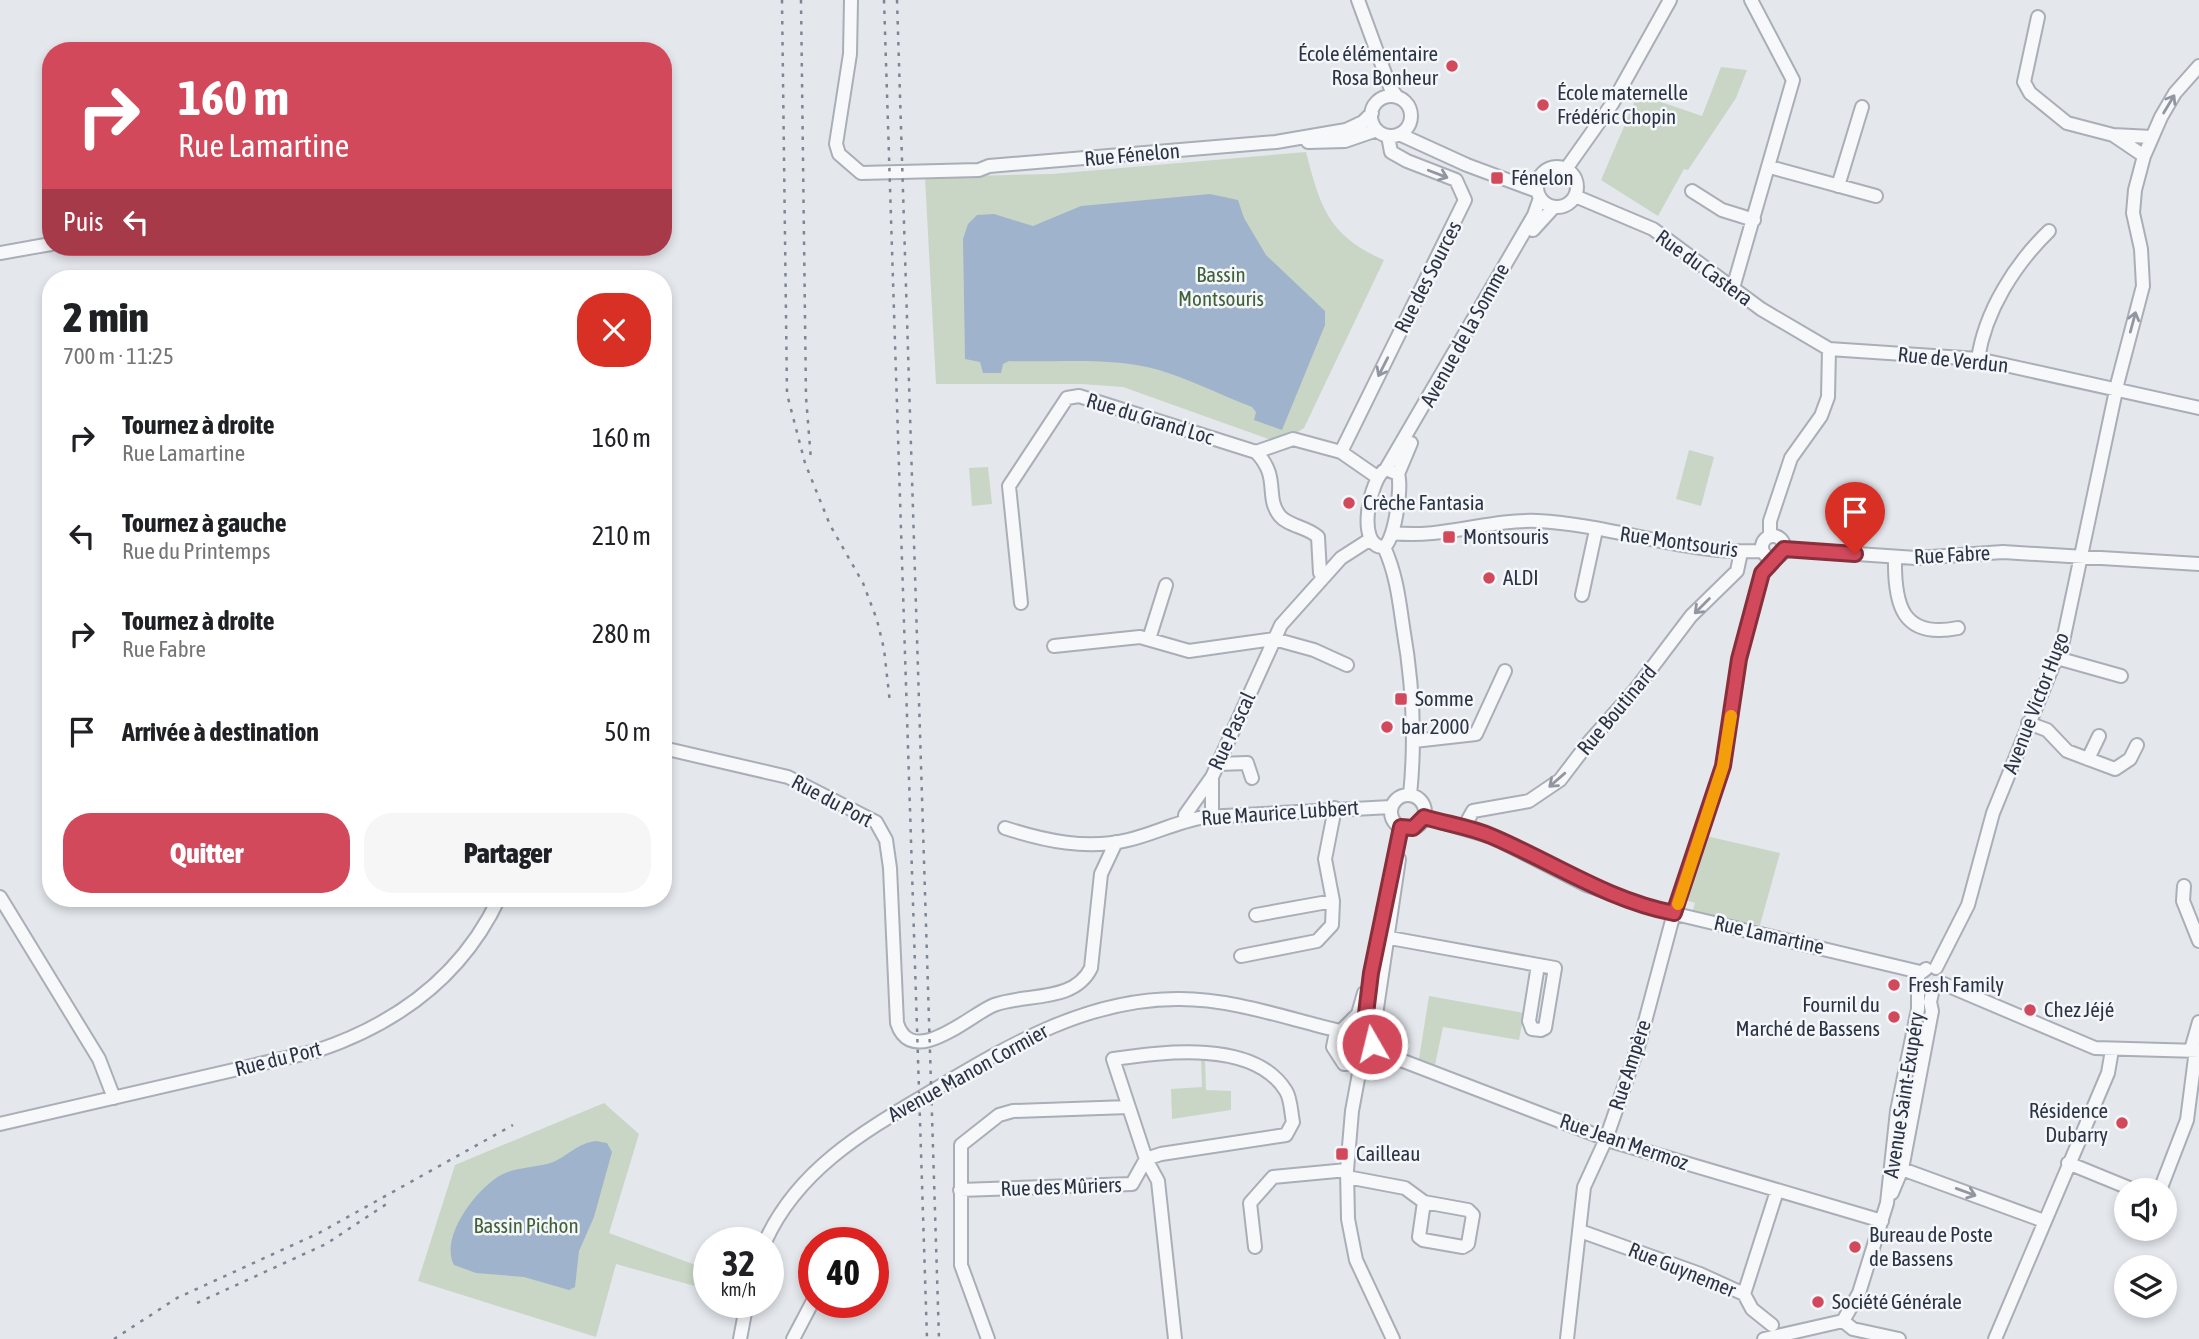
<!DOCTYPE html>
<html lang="fr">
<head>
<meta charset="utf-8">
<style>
  :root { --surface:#fff; --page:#f6f6f6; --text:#202124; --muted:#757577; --accent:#d1495b }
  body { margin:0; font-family:"Asap Condensed",sans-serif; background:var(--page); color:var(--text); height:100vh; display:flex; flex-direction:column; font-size:26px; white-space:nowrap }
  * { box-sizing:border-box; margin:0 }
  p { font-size:23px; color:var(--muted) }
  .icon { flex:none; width:38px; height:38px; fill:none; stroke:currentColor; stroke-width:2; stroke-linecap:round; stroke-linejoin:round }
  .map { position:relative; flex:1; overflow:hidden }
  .panel { position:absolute; left:42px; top:270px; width:630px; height:637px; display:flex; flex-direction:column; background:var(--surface); border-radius:28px; box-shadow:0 4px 10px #0003 }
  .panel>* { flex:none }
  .hud { position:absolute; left:42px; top:42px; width:630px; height:214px; border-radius:28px; box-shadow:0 4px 10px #0003; background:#d1495b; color:#fff; overflow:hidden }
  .controls { position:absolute; left:2114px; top:1178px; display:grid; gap:14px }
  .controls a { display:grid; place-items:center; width:63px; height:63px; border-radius:50%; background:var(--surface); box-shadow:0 4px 10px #0003; font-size:35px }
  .speed { position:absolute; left:693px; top:1227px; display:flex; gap:14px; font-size:35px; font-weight:700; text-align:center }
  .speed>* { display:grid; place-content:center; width:91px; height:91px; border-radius:50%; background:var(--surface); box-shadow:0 4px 10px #0003; line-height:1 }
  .speed small { font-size:18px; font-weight:400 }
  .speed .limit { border:10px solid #d22; background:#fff; color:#111 }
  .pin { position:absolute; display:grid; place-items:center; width:60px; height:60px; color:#fff; margin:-72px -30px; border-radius:50% 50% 50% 0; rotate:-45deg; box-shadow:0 0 7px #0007 }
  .pin .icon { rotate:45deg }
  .me { position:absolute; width:77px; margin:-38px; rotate:352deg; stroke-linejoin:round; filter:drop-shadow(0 0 5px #0008) }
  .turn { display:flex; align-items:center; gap:24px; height:147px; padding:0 21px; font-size:32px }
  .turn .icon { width:91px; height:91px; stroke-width:2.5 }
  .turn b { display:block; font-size:49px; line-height:60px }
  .then { display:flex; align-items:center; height:66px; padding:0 21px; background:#0003; gap:14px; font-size:26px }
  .round { display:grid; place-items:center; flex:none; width:74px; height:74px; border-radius:28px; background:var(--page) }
  .overview { display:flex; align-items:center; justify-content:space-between; height:119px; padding:0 21px }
  h1 { font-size:42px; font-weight:800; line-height:52px }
  .button { display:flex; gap:14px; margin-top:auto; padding:14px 21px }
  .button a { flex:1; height:80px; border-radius:28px; background:var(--accent); color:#fff; font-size:28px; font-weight:800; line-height:80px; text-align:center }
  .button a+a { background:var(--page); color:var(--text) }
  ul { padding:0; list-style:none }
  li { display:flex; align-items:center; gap:21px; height:98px; padding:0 21px }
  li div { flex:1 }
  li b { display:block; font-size:26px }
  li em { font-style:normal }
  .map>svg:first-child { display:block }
</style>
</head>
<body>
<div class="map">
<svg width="2199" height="1339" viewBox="0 0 2199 1339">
  <rect width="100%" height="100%" fill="#e4e7ec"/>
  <!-- green -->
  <path fill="#c9d6c5" d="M1721 67 1747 70 1736 98 1688 170 1684 169 1658 216 1601 180 1638 94 1702 116Z
    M1306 152C1320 206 1328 236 1384 260L1304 428 1280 443 1123 387 1081 384H936L925 177 1052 174Z
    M1689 450 1714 457 1701 506 1676 499Z
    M988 467 992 504 972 506 969 468Z
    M1706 836 1780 853 1760 925 1692 913 1695 903 1682 899Z
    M1429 996 1524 1013 1519 1040 1443 1027 1435 1065 1419 1059Z
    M1201 1058 1205 1059 1206 1090 1231 1091V1110L1172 1119 1171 1089 1202 1087Z
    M604 1103 639 1134 609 1233 709 1270V1290L616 1264 596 1337 418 1281 455 1165Z"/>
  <!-- water -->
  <path fill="#9fb4cc" d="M1210 194 1238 200 1244 218 1266 255 1325 311V325L1282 430 1254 420 1256 412 1252 407C1221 395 1200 384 1171 374 1121 355 1060 363 1009 361L1003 364 1001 373H983L980 362 965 359 963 239 968 224 977 215 994 214 1033 226 1081 206Z
    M596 1141 607 1143 612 1152 594 1217 579 1251 575 1287 569 1290 524 1277 476 1273 454 1265C439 1237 477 1188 501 1175 515 1167 537 1168 553 1162 569 1155 578 1143 596 1141Z"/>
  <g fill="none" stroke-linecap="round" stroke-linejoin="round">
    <!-- minor casing -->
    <g stroke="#a9aeb7" stroke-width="16">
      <path id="minor" d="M851 0 850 54 836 144 839 154 861 173 979 170 989 166 1276 142 1346 130 1363 122 1372 113
        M1358 0 1390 87 1397 97
        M2038 17 2024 82 2030 93 2067 123 2113 135
        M1371 116a20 20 0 1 1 40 0a20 20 0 1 1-40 0Z
        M1399 134 1467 165 1537 191
        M1308 142 1345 141 1377 130
        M2144 156 2113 135 2152 137
        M1537 187a20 20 0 1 1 40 0a20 20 0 1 1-40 0Z
        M1770 167 1876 196
        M1566 169 1612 104 1670 0
        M1838 186 1862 107
        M1692 191 1722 210 1754 220
        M1575 196 1653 229 1761 309 1829 349 1978 359 2199 408
        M1533 230 1554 207
        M0 253 51 244
        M1733 288 1793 80 1751 0
        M1978 359C1985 311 2015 264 2049 231
        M1256 452 1293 439 1341 452 1377 477
        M1341 452 1465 200 1456 180 1407 161 1391 152 1388 136
        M1386 469 1534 215 1540 198
        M1386 469 1398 474C1402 487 1395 540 1384 547 1355 548 1370 477 1386 469Z
        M1398 474 1411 443
        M1393 533C1442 539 1489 519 1538 521 1613 525 1687 555 1762 551
        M1770 535V521L1791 458 1821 416 1828 397 1829 349
        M1762 547a11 11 0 1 1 22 0a11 11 0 1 1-22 0Z
        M1384 547C1396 573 1399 599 1403 627 1413 684 1416 737 1410 795
        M1784 549 1916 558 2003 552 2199 564
        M1895 557C1894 605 1902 639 1958 628
        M1582 595 1596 530
        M1021 603 1009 486 1067 398 1079 396 1256 452C1281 478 1264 496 1280 516 1288 526 1308 527 1318 537L1320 573 1324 577
        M1149 639 1166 585
        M1054 646 1140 637 1189 651 1274 639 1314 650 1347 665
        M2057 658 2121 676
        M2028 723 2047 730 2067 751 2115 769 2130 759 2137 745
        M1414 741 1476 734 1505 671
        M663 748 788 777 876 822 886 840 890 868 897 1023C912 1070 971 1014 994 1005 1026 993 1074 1003 1091 968L1101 874 1116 842
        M2088 759 2099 736
        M1218 764 1247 763 1252 778
        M1391 812a17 17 0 1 1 34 0a17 17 0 1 1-34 0Z
        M1212 817V777
        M1424 817 1492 837 1586 885 1659 910 1920 972
        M1186 820 1185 815 1212 777 1281 625 1341 558 1369 540
        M1464 827 1473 811 1529 801 1560 780 1589 742 1635 690 1691 616 1737 571 1741 552
        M1005 828C1045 841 1087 850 1128 840 1154 834 1178 821 1205 817L1391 807
        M2184 886 2183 901 2199 941
        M0 897 99 1059 114 1098
        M1256 915 1333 901
        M1379 936 1555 968 1545 1028 1541 1030 1532 1029 1529 1021 1538 965
        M1241 956 1317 941 1332 925 1333 901 1325 859 1335 808
        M1936 968 1968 905 1993 813 2063 641 2118 381 2143 286 2141 249 2133 213 2135 190 2144 156 2161 117 2175 93 2199 66
        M1944 984 2095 1048 2199 1051
        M1369 1004 1377 1008 1399 859
        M1344 1028 1358 1014 1364 993
        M1372 1049 1614 1142 1882 1221
        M2191 1050 2199 1022
        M1363 1062 1344 1064 1333 1047 1335 1037 1346 1027 1364 1030
        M0 1124 316 1051C397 1024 462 977 499 898
        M2068 1163 2134 1190
        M1902 1169 2044 1221
        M1347 1177 1405 1188 1424 1202 1419 1237 1423 1240 1463 1247 1468 1244 1473 1215 1468 1210 1424 1202
        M960 1190 1132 1184 1146 1159 1161 1154 1286 1135 1293 1122C1291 1113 1291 1099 1286 1091 1254 1039 1163 1052 1113 1059L1146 1159 1158 1181 1175 1339
        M2160 1190 2187 1120 2196 1050
        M1892 1193 1902 1169 1932 1011 1930 1002 1932 993
        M1580 1231 1700 1274 1744 1294 1752 1309 1772 1325
        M765 1242C799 1166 870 1128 939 1087 1013 1043 1090 998 1180 999 1234 999 1288 1019 1340 1031
        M1255 1247 1250 1203 1273 1177 1347 1170
        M1744 1294 1777 1191
        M1843 1321 1859 1293 1887 1203 1897 1111 1918 1009V975L1926 969
        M1843 1321 1853 1329 1899 1339
        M740 1339 747 1302
        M793 1339 814 1299
        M988 1339 961 1265V1145L999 1115 1013 1111 1128 1107
        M1393 1339 1356 1260 1348 1219 1347 1170 1352 1111 1360 1068 1372 1049 1371 1039 1364 1030 1371 973 1401 827
        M1567 1339 1584 1187 1606 1139 1639 1044 1674 913 1723 766 1739 659 1762 573 1773 558
        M1764 1339 1843 1321
        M1995 1339 2108 1073 2112 1050"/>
    </g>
    <!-- minor -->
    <use href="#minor" stroke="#f7f8fa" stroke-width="12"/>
    <!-- rail -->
    <path stroke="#7d8696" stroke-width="2.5" stroke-dasharray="3.5 7" stroke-linecap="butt" d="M782 0 787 394 805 463 830 525 863 583 877 620 884 649 890 703
      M801 0 806 397 811 460
      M884 0 927 1339
      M897 0 939 1339
      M197 1303 326 1244 391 1201
      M114 1339 177 1298 319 1233 513 1125"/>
  </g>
  <!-- one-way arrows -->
  <defs><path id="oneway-shaft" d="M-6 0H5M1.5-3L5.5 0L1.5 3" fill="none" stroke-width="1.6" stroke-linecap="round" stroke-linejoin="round" transform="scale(1.75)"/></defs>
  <g stroke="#9196a0">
    <use href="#oneway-shaft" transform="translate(2169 104) rotate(-59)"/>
    <use href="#oneway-shaft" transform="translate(1438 174) rotate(21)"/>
    <use href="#oneway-shaft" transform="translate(2133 322) rotate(-75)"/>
    <use href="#oneway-shaft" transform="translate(1383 367) rotate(117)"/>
    <use href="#oneway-shaft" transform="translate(1702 606) rotate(135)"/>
    <use href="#oneway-shaft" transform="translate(1557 780) rotate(139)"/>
    <use href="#oneway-shaft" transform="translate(1966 1192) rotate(20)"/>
  </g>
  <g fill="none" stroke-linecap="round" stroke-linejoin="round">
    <!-- route casing -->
    <g stroke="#882f3b" stroke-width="18">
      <path id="route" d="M1372 1044 1364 1030 1371 973 1401 827 1413 828 1424 817C1447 824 1470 827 1491 836 1553 862 1607 900 1674 913L1723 766 1739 659 1762 573 1784 549 1855 554"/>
    </g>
    <!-- route -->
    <use href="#route" stroke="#d1495b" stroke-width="12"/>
    <!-- slow -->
    <path stroke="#f59e0b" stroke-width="12" d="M1678 904 1723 766 1731 716"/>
  </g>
  <!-- markers -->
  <g fill="#d1495b" stroke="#f4f6f9" stroke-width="2.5">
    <circle cx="1452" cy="66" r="7"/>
    <circle cx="1543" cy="105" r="7"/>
    <rect x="1490" y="171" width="14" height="14" rx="3.5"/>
    <circle cx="1349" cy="503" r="7"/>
    <rect x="1442" y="530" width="14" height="14" rx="3.5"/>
    <circle cx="1489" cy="578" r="7"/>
    <rect x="1394" y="692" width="14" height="14" rx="3.5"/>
    <circle cx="1387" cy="727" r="7"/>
    <circle cx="1894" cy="985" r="7"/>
    <circle cx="2030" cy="1010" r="7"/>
    <circle cx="1894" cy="1017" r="7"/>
    <circle cx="2122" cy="1123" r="7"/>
    <rect x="1335" y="1147" width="14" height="14" rx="3.5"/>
    <circle cx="1855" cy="1247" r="7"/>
    <circle cx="1818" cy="1302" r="7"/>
  </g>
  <g text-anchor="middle" stroke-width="5" stroke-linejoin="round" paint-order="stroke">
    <!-- poi labels -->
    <g font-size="21" fill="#2b3445" stroke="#f4f6f9" text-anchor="start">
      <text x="1438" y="61" text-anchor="end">École élémentaire<tspan x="1438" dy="24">Rosa Bonheur</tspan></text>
      <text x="1557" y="100">École maternelle<tspan x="1557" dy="24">Frédéric Chopin</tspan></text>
      <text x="1511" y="185">Fénelon</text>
      <text x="1363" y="510">Crèche Fantasia</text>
      <text x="1463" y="544">Montsouris</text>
      <text x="1503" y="585">ALDI</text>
      <text x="1415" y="706">Somme</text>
      <text x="1401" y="734">bar 2000</text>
      <text x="1908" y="992">Fresh Family</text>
      <text x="1880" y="1012" text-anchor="end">Fournil du<tspan x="1880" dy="24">Marché de Bassens</tspan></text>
      <text x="2044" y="1017">Chez Jéjé</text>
      <text x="2108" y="1118" text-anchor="end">Résidence<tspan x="2108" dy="24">Dubarry</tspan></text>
      <text x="1356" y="1161">Cailleau</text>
      <text x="1869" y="1242">Bureau de Poste<tspan x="1869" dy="24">de Bassens</tspan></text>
      <text x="1832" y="1309">Société Générale</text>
    </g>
    <!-- street labels -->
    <g font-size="21" fill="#2b3445" stroke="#f4f6f9">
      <text transform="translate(1132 155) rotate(-5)" y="7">Rue Fénelon</text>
      <text transform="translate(1704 268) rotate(36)" y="7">Rue du Castera</text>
      <text transform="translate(1428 277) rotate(-63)" y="7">Rue des Sources</text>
      <text transform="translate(1465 335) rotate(-61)" y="7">Avenue de la Somme</text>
      <text transform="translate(1953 360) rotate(6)" y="7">Rue de Verdun</text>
      <text transform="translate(1150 419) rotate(17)" y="7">Rue du Grand Loc</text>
      <text transform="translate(1679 542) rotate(8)" y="7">Rue Montsouris</text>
      <text transform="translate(1952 555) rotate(-3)" y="7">Rue Fabre</text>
      <text transform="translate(2036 703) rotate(-69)" y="7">Avenue Victor Hugo</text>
      <text transform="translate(1617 710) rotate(-50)" y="7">Rue Boutinard</text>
      <text transform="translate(1232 731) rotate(-65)" y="7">Rue Pascal</text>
      <text transform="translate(832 801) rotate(28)" y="7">Rue du Port</text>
      <text transform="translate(1280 813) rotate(-4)" y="7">Rue Maurice Lubbert</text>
      <text transform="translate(1769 935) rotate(13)" y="7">Rue Lamartine</text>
      <text transform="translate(278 1059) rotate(-14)" y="7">Rue du Port</text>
      <text transform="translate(1630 1065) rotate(-72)" y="7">Rue Ampère</text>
      <text transform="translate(968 1073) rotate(-29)" y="7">Avenue Manon Cormier</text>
      <text transform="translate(1904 1095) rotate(-81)" y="7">Avenue Saint-Exupéry</text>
      <text transform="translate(1624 1142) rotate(19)" y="7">Rue Jean Mermoz</text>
      <text transform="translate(1061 1187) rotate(-2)" y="7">Rue des Mûriers</text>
      <text transform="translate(1682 1270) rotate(22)" y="7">Rue Guynemer</text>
    </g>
    <!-- park labels -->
    <g font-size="21" fill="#3f6138" stroke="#f4f6f9">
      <text x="1221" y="282">Bassin<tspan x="1221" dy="24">Montsouris</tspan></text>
      <text x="526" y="1233">Bassin Pichon</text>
    </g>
  </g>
</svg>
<div class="controls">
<a><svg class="icon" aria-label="sound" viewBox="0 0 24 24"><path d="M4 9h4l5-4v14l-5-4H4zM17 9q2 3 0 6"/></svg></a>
<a><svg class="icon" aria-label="layers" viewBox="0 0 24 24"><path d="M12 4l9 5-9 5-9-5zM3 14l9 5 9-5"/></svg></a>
</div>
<div class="speed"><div>32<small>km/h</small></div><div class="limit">40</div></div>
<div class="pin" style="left:1855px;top:554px;background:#d93025"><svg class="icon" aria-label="arrive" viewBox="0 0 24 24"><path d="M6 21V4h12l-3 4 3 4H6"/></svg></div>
<svg class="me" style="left:1372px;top:1044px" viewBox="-20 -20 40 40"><circle r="17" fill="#d1495b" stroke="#fff" stroke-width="3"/><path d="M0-11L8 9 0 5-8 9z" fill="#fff"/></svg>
<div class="hud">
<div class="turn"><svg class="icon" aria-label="right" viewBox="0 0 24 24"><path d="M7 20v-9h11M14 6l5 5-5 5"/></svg><div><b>160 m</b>Rue Lamartine</div></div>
<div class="then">Puis<svg class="icon" aria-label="left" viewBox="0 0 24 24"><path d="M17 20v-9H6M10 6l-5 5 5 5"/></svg></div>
</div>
<section class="panel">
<div class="overview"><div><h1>2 min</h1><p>700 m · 11:25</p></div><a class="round" style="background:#d93025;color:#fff"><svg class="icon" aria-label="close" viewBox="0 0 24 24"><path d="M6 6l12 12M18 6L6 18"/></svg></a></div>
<ul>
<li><svg class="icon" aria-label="right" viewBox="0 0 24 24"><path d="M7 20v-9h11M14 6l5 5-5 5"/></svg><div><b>Tournez à droite</b><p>Rue Lamartine</p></div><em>160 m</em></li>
<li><svg class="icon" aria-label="left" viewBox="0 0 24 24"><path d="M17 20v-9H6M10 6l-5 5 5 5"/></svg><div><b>Tournez à gauche</b><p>Rue du Printemps</p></div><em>210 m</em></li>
<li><svg class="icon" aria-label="right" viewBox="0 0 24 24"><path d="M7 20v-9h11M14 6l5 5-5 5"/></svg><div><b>Tournez à droite</b><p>Rue Fabre</p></div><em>280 m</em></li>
<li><svg class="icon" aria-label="arrive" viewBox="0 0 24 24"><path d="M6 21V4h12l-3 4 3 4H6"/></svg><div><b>Arrivée à destination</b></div><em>50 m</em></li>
</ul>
<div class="button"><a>Quitter</a><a>Partager</a></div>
</section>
</div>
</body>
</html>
